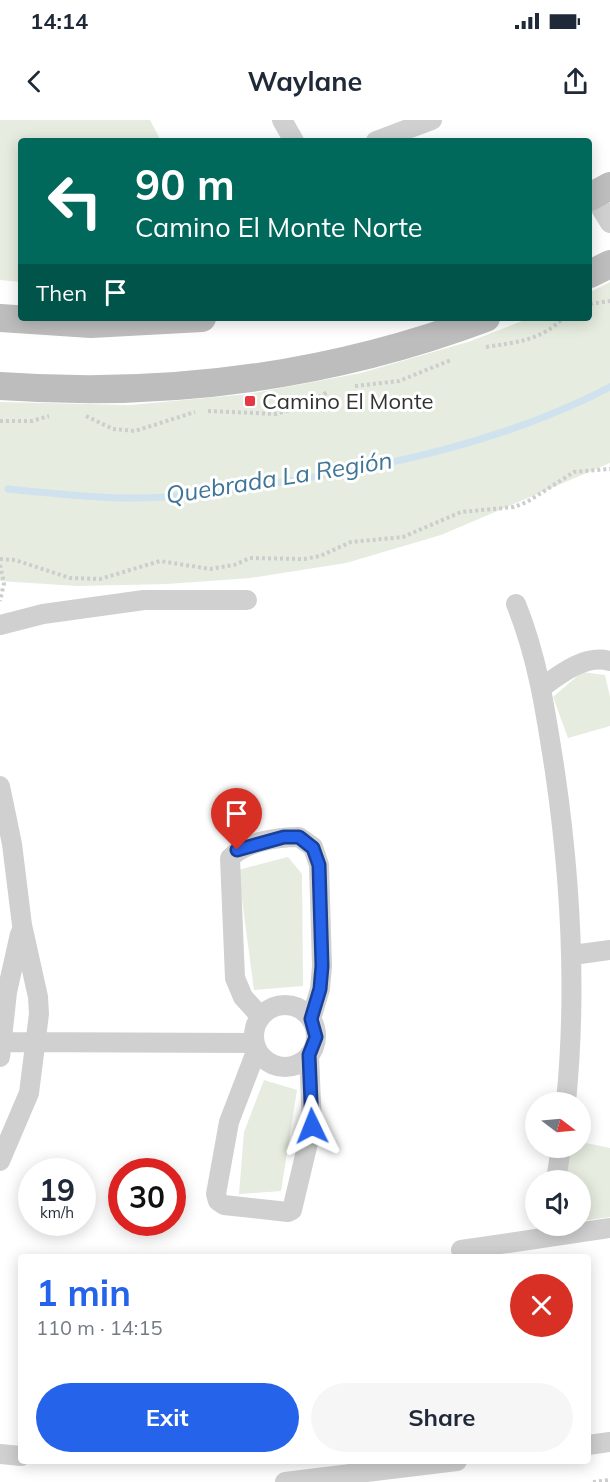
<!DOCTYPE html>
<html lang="en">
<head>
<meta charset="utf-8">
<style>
  :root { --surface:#fff; --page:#f6f6f7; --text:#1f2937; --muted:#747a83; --accent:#2563eb }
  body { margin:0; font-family:Mulish,sans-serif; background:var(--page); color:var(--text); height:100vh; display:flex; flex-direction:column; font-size:22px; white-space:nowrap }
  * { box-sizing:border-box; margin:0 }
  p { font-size:20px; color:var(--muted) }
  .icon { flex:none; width:33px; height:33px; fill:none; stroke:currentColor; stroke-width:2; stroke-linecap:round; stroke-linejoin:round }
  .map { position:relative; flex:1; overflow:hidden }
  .sheet { position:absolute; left:18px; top:1134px; width:573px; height:210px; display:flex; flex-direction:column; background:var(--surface); border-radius:6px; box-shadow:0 3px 15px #0003 }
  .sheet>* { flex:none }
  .hud { position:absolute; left:18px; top:18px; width:574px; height:183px; border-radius:6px; box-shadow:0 3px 15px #0003; background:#00695c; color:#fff; overflow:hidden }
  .needle { width:39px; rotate:106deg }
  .controls { position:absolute; left:525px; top:972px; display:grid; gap:12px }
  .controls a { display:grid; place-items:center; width:66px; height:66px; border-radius:50%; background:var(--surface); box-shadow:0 3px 15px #0003; font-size:30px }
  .speed { position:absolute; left:18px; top:1038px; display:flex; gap:12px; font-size:30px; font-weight:700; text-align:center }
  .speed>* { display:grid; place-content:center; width:78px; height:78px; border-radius:50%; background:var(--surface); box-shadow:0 3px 15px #0003; line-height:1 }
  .speed small { font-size:15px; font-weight:400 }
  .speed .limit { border:9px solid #d22; background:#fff; color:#111 }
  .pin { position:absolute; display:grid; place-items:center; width:51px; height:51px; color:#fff; margin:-62px -26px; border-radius:50% 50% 50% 0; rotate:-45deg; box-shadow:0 0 6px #0007 }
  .pin .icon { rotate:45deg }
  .me { position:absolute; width:66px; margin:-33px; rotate:358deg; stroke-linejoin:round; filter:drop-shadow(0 0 4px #0008) }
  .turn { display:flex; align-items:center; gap:21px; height:126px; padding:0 18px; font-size:27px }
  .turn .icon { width:78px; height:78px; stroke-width:2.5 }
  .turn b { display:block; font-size:42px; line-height:51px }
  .then { display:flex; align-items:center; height:57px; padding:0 18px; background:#0003; gap:12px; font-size:22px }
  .round { display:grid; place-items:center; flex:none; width:63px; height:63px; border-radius:32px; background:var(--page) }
  .head { display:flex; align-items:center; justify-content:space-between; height:102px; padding:0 18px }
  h1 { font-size:36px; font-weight:700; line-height:45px; color:var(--accent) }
  .cta { display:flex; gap:12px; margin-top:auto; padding:12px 18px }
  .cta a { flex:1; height:69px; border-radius:36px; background:var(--accent); color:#fff; font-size:24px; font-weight:700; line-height:69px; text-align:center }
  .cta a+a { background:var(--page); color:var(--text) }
  .status { display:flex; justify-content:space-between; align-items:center; height:42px; padding:0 30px; background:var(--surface); direction:ltr }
  .status svg { height:16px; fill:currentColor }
  header { display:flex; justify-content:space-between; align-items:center; height:78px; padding:0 18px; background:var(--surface); font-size:27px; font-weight:700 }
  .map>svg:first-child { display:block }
</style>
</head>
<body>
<div class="status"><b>14:14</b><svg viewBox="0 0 49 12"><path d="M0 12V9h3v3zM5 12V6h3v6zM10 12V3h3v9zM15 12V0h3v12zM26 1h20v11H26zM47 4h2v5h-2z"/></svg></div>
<header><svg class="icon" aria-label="back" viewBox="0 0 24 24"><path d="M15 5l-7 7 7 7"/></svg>Waylane<svg class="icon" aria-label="share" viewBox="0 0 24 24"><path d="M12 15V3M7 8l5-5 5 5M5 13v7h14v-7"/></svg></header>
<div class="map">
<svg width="610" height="1362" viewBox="0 0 610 1362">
  <rect width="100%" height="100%" fill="#fff"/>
  <!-- green -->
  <path fill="#e6ecdf" d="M0 0H150L161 21H21V162L0 160Z
    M610 162V343L441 415 346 443 250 458 167 464 77 466 0 461V282L131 285 248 274 361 253 471 221 530 198H590V172Z
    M582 552 605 555 610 577V606L568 618 553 577Z
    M288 737 302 754 303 866 254 870 238 750Z
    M264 960 297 970 281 1071 239 1074 244 1012Z
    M581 1022 610 1028V1097L581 1101 580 1060H564L571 1028H580Z"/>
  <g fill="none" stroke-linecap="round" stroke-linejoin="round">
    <!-- stream -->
    <path stroke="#cfe2ee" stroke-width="7" d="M8 369C46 373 84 377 122 378 173 379 225 371 275 363 390 346 506 321 610 267"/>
    <!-- path -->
    <path stroke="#cdcdcd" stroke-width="4" stroke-dasharray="3 3" stroke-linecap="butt" d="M590 184 610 181
      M486 227C517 222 540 221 563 198
      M355 266 399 261 451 240
      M208 291 276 294 300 287 328 272
      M86 296 113 309 135 311 195 292
      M0 301H32L49 296
      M0 439 15 440 70 458 100 459 160 441 210 449 234 445 250 438 304 439 320 436 351 422 403 417 461 392 514 387 527 382 574 352 610 349
      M0 445 4 463 0 481
      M593 1362 610 1360"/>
    <!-- street -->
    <path stroke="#d0d0d0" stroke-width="20" d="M282 0 294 21
      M376 21 432 0
      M593 75 610 103
      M516 484C538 538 546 594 555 652 571 762 577 871 566 982
      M0 505 43 494 144 480H247
      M541 568C560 554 585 534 610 541
      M0 666 12 724 22 805 38 877 39 894 29 973 0 1041
      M573 835 610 830
      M254 916a31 31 0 1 1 62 0a31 31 0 1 1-62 0Z
      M261 897 243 877 235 858 230 738C245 722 277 717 299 717L313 727 319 745 322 846 320 869 311 899
      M0 922 255 923
      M257 929 229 1002 216 1074 218 1081 224 1085 288 1092 292 1090 312 1006 309 935
      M0 937 7 872 20 814
      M556 1060 561 1028
      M461 1130 610 1108
      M588 1325 610 1322
      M0 1334 21 1336
      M285 1362 457 1341"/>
    <!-- secondary -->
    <path stroke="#bdbdbd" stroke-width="28" d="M590 77 610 66
      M590 154 610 144
      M0 198 91 204 202 198
      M0 266C167 278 329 257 486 198"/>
  </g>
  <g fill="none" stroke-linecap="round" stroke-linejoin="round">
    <!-- route casing -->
    <g stroke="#184099" stroke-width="15">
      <path id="route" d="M237 730 284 717H299L313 728 319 745 322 846 320 869 311 899 316 917 309 935 312 1006"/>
    </g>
    <!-- route -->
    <use href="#route" stroke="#2563eb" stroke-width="10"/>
  </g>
  <!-- markers -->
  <rect fill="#e63946" stroke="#fff" stroke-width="2" x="244" y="275" width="12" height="12" rx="3"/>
  <g text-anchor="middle" stroke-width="6" stroke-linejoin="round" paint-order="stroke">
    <!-- poi labels -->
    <g font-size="22" fill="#333" stroke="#fff" text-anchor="start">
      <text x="262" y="289">Camino El Monte</text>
    </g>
    <!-- water labels -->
    <g font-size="24" font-style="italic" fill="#3f7597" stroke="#fff">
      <text transform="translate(279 358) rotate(-9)" y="8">Quebrada La Región</text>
    </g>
  </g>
</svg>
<div class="controls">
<a><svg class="needle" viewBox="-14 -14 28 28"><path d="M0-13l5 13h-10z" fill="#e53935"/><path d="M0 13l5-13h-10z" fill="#747a83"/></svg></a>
<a><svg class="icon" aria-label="sound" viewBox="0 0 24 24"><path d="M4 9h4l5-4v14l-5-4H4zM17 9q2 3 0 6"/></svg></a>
</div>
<div class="speed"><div>19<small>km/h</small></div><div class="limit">30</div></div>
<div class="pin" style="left:237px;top:730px;background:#d93025"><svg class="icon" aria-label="arrive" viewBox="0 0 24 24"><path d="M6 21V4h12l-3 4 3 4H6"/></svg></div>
<svg class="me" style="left:312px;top:1006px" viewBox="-20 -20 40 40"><path d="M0-17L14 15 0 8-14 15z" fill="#2563eb" stroke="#fff" stroke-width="4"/></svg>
<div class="hud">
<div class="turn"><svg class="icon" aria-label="left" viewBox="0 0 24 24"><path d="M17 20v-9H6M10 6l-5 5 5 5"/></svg><div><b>90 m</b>Camino El Monte Norte</div></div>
<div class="then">Then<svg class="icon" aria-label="arrive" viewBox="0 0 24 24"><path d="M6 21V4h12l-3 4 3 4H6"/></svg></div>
</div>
<section class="sheet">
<div class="head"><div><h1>1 min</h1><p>110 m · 14:15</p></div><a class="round" style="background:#d93025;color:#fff"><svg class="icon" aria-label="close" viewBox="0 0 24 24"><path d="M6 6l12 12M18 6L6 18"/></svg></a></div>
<div class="cta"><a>Exit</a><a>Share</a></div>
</section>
</div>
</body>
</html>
